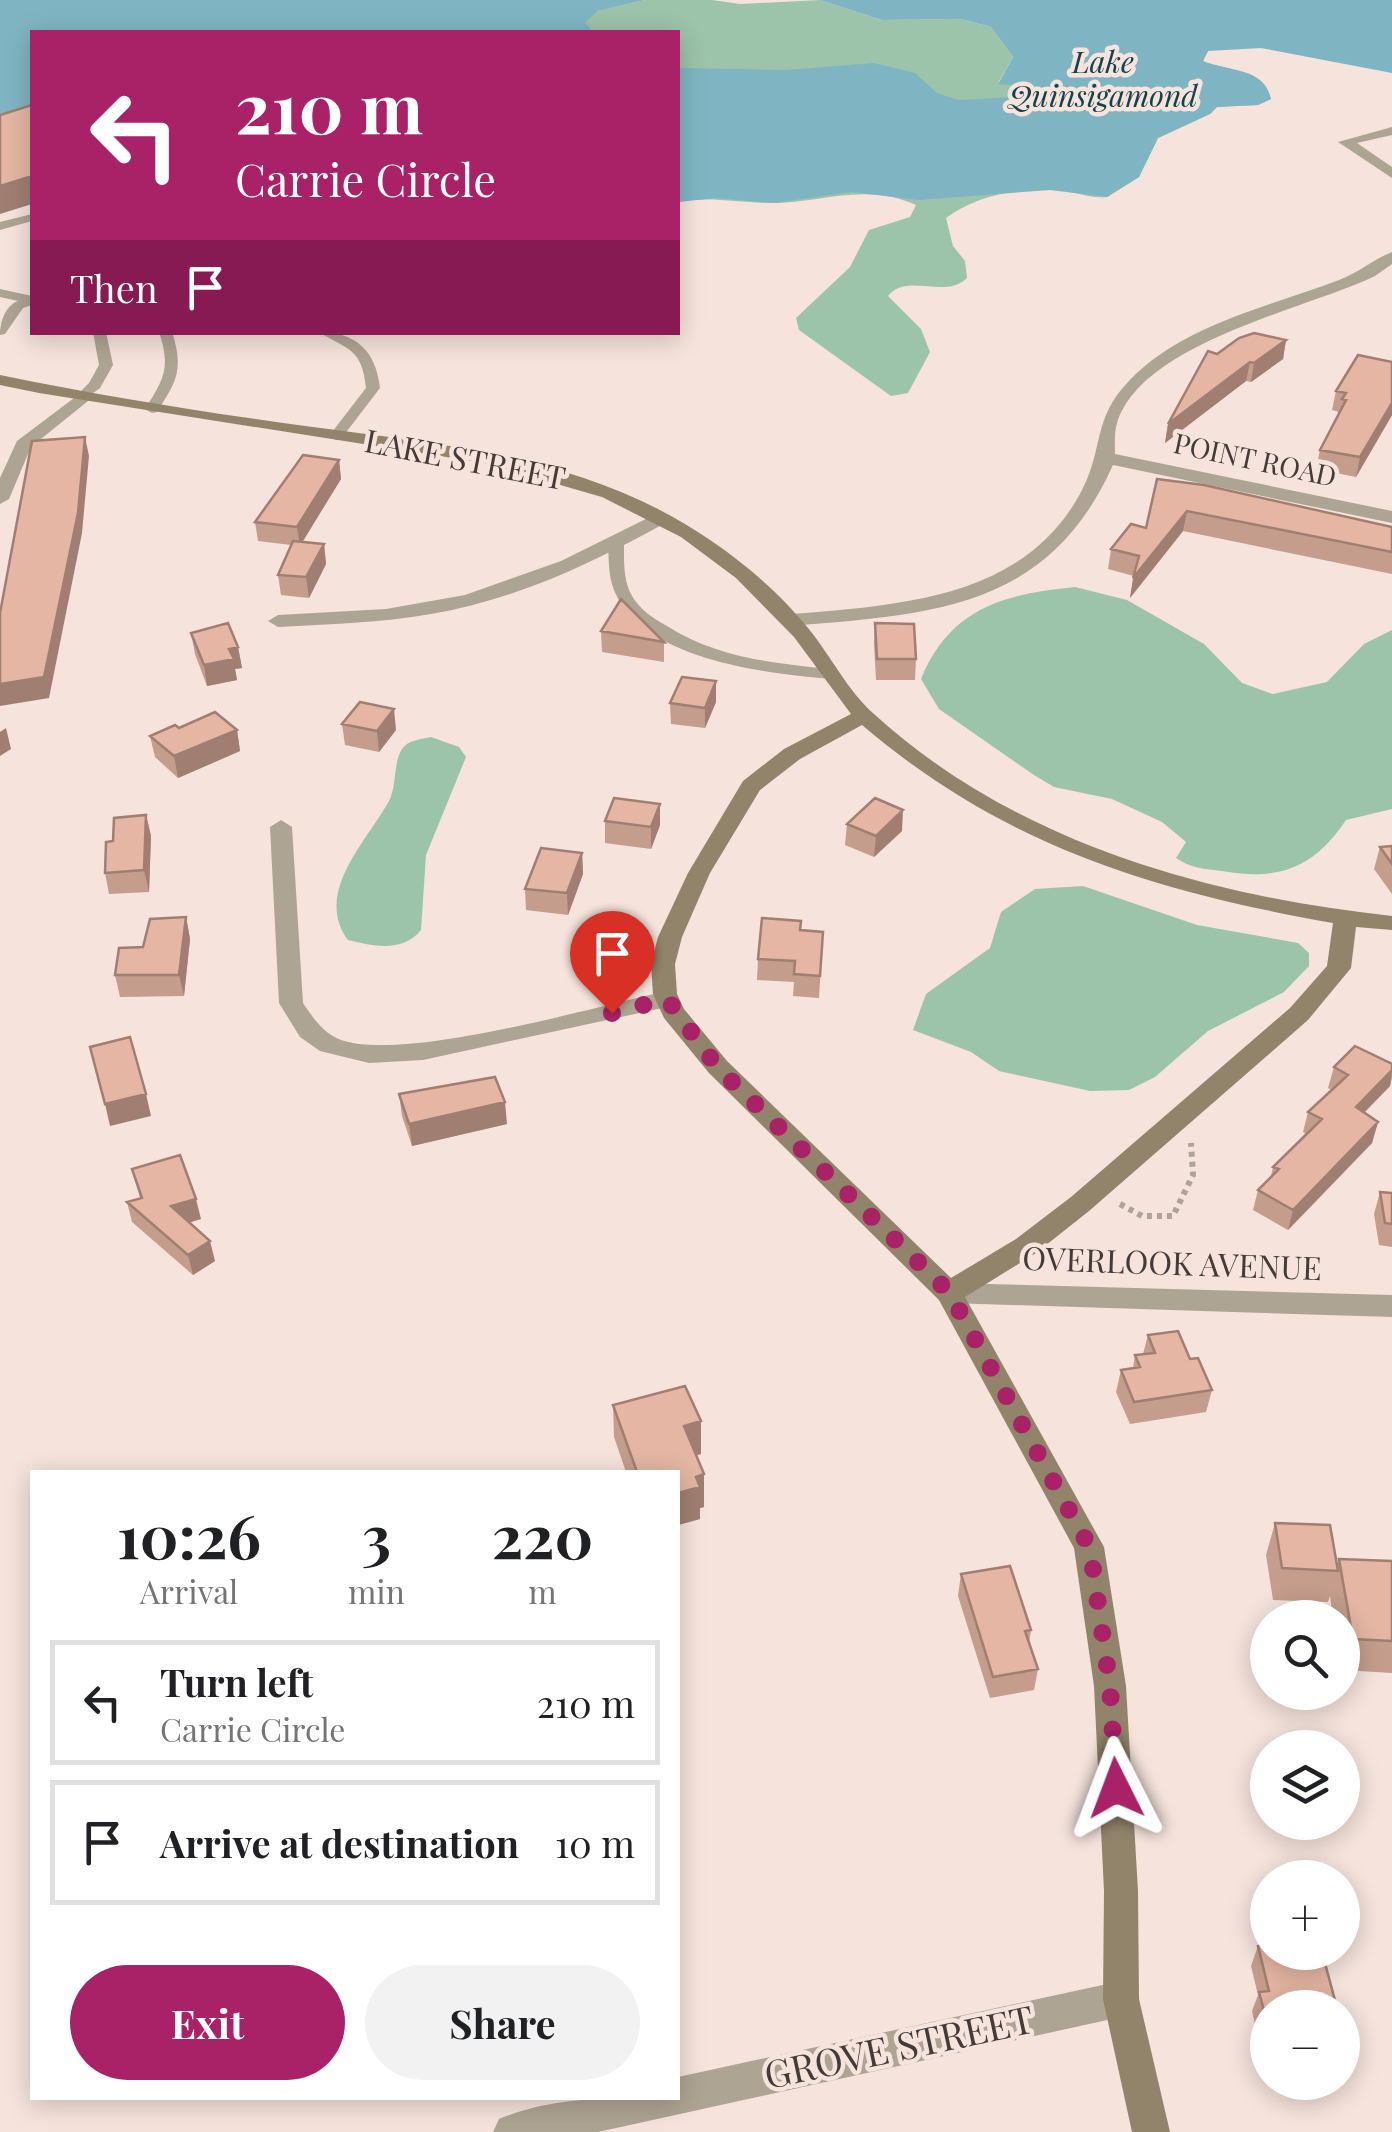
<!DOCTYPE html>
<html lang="en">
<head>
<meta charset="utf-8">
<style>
  :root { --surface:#fff; --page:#f2f2f2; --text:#202124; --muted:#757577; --line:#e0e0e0; --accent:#a92167 }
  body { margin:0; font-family:"Playfair Display",serif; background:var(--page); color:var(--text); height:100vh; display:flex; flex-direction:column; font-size:38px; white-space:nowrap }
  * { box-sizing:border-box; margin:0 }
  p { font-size:32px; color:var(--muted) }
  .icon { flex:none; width:55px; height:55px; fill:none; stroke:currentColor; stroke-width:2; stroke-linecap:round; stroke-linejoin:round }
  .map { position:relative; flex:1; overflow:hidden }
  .details { position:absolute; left:30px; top:1470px; width:650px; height:630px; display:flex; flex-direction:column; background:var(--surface); border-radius:0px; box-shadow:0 5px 25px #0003 }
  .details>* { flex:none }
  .banner { position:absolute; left:30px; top:30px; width:650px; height:305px; border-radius:0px; box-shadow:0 5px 25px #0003; background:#a92167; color:#fff; overflow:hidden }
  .controls { position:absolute; left:1250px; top:1600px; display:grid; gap:20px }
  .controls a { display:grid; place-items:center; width:110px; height:110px; border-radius:50%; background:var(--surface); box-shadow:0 5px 25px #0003; font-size:50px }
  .pin { position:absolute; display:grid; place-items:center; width:85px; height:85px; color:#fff; margin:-102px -42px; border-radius:50% 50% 50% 0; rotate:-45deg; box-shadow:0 0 10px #0007 }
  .pin .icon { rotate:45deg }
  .me { position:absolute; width:110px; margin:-55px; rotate:357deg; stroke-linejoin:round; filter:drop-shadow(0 0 8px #0008) }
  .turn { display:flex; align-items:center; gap:35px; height:210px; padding:0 40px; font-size:45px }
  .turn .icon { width:130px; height:130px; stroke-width:2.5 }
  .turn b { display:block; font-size:70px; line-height:85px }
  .then { display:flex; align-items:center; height:95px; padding:0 40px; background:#0003; gap:20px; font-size:38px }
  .eta { display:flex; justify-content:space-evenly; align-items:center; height:170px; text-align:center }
  .eta b { font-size:60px; font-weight:700; line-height:70px }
  .action { display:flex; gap:20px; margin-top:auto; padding:20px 40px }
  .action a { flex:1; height:115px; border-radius:60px; background:var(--accent); color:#fff; font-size:40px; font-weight:700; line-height:115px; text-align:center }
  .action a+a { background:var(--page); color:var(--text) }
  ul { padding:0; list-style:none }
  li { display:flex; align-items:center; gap:30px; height:125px; margin:0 20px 15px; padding:0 20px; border:5px solid var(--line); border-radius:0px }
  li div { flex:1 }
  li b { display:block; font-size:38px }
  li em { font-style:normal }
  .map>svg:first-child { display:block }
</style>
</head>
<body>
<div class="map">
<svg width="1392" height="2132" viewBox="0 0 1392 2132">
  <rect width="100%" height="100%" fill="#f5e3dc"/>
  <!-- green -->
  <path fill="#9cc4aa" d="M645 0H712L740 4 820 0 882 20 961 19 991 27 1013 57 998 83 1208 51 1203 61C1229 72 1264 67 1271 99L1258 105 1217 107 1210 114 1158 138 1139 177 1107 197C1091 199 1076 192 1060 190 1022 186 977 195 946 218L953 246 965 261 967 278C945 300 907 272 888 296L921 329 930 352 908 393 891 396 799 330 796 318 850 267 869 230 910 217 916 205C866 182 821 203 771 203 738 203 710 196 678 202V32H434L596 11Z
    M1075 587 1127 600 1204 644 1242 683 1273 694 1327 682 1364 644 1392 630V809L1346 820C1314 868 1279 881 1222 871 1205 869 1190 868 1176 858L1186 842 1162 822 1112 799 1054 787 1034 775 939 709 921 679C950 608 1004 594 1075 587Z
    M431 737 459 747 466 757 426 855 421 930C403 953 372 946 348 940 313 893 367 841 389 801 397 786 393 763 402 749 408 740 422 739 431 737Z
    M1083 886 1197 925 1298 943 1309 953V966L1284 992 1208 1031 1155 1077 1129 1090 1090 1091 999 1071 971 1052 913 1030 926 994 990 948 1001 912 1035 889Z"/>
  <!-- water -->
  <path fill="#7fb5c2" d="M0 0H645L597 11 585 23 591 29 587 32H32V112L0 116Z
    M820 0H1392V73L1261 48 1208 51 1203 61C1229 72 1264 67 1271 99L1258 105 1217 107 1210 114 1158 138 1139 177 1107 197 1050 190 918 200 852 192 774 203 716 198 678 202V68L786 70 874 63 915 73 937 93 958 100 1015 97 1023 86 998 84 1013 57 991 27 961 19 882 20Z"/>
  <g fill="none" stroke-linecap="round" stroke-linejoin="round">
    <!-- path -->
    <path stroke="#afa19c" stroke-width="6" stroke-dasharray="5 5" stroke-linecap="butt" d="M1120 1204 1142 1216H1173L1193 1175 1191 1143"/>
    <!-- service -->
    <path fill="#aea493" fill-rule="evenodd" d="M32 214V221L0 230V222Z
      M0 289 32 296V305L23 308 5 334 0 335C0 322 5 306 18 301L0 297Z
      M93 332H106L113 365 100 388 82 401 75 397 89 383 99 365Z
      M159 332H172C184 369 177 381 157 412L152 413 145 409C164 379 171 368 159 332Z
      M319 332C356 332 376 351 380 388L341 439 336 440 329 436 366 388C362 348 348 350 319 332Z
      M616 538 624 543C624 561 623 580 632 596 640 610 654 619 667 626 718 658 771 663 830 669L838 674 830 679C765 673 642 660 614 590 608 575 609 559 608 543Z"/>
    <!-- minor -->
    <path fill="#aea493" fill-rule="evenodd" d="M1392 127V135L1357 143 1392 167V178L1338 142Z
      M1392 252V264L1375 276C1307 309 1142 342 1117 423 1114 433 1115 444 1115 454L1392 511V523L1113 465C1048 610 932 614 791 626L781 620 791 614C899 605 1026 599 1082 490 1104 448 1092 419 1129 381 1182 325 1268 307 1339 280 1358 273 1374 259 1392 252Z
      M82 392 88 393V401L31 447 9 499 0 504V478L17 441Z
      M660 512 669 518 667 522C593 563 515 600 431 614 380 623 329 624 278 627L268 621 278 615 386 609 465 595 561 561Z
      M281 820 292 827 303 1003C313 1018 323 1033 341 1040 406 1062 593 1007 667 991L679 999 667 1007 423 1060 369 1063 320 1051 300 1037 279 1003 270 827Z
      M949 1283 1392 1295V1317L949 1303 939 1300 935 1293 939 1286Z
      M1121 1981 1134 1986 1139 1999 1134 2012 1121 2017 598 2132H493L499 2119C556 2095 617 2098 678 2098V2077Z"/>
    <!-- secondary -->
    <path fill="#92846a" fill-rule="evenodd" d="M0 375C101 396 203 412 305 426 425 442 549 453 658 509 714 538 768 579 808 628 831 656 847 690 874 714 1014 842 1207 896 1392 916V930L1356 927 1351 968 1308 1020 1089 1211 1036 1253 965 1297 1104 1547 1126 1686 1138 1891 1139 1999 1170 2132H1132L1103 1999 1104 1891 1094 1686 1074 1548 939 1300 709 1073 664 1018 653 994 651 964 658 937 688 873 743 781 784 749 851 714 794 637 736 578 681 537 602 497 484 463 39 393 0 385ZM862 725C1004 846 1153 891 1333 923L1327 966 1290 1008 1071 1197 1016 1239 951 1278 727 1061 684 1009 677 994 675 964 682 937 710 873 760 790 800 759Z"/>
  </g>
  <!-- wall -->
  <path fill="#c49d8c" d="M1286 340 1283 359 1251 382 1246 381 1165 443 1168 424 1217 354Z
    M1392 362V415L1356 477 1316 469 1320 450 1339 412 1332 410 1336 391Z
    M339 460 341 479 302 542 324 544 326 564 309 598 281 595 278 575 291 545 258 541 255 522Z
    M1157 479 1392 527V574L1183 531 1130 598 1134 576 1108 569 1111 549 1146 528Z
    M875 623 916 659 915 680H876L874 644Z
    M601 631 664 642V662L602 652Z
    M191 633 238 647 242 668 235 669 237 680 207 686 195 654Z
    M716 681V702L705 728 671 724 670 703Z
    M342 724 396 730 379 752 345 745Z
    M179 728 237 730 240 751 178 778 155 757 150 736Z
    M146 815 151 836 149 892 109 894 105 873 113 841Z
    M605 821 660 825 651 849 605 843Z
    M847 824 902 831 874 857 845 845Z
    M1392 846V894L1374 869 1380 847Z
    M582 853 583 874 568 915 526 910 525 889Z
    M186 917 190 939 184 996 120 997 115 975Z
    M801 930 823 932 819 998 793 996 794 982 757 980 758 959Z
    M1392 1064V1078L1390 1086 1364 1113 1378 1122 1372 1143 1288 1230 1253 1210 1258 1190 1271 1176 1273 1167 1306 1134 1303 1132 1308 1112 1332 1090 1328 1088 1334 1067Z
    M399 1094 507 1124 412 1146 402 1116Z
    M132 1169 201 1219 189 1222 215 1261 193 1275 132 1222 127 1202 140 1198Z
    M1380 1192 1392 1193V1247L1379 1245 1374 1214Z
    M1148 1335 1190 1359 1212 1390 1206 1412 1130 1424 1116 1392 1121 1370 1133 1368 1135 1355 1143 1354Z
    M613 1405 701 1421V1454L696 1455 704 1507 700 1508V1519L678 1525V1472H626L614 1437Z
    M1275 1523 1337 1565 1339 1559 1392 1561V1673L1342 1670V1618H1333L1330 1596 1328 1602 1273 1600 1266 1555Z
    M961 1574 1031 1630 1029 1643 1038 1669 1034 1690 990 1698 958 1596Z
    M1258 1946 1322 1952 1268 2008V2036L1258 2038 1252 2011 1258 1995 1251 1966Z
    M1342 2026 1350 2053 1342 2069Z"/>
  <!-- shaded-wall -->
  <path fill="#a07f72" d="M32 176V204L0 214V186Z
    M1286 340 1283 359 1251 382 1254 363Z
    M1250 362 1246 381 1165 443 1168 424Z
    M1392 399V415L1356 477 1360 457Z
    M85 437 89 456 82 533 49 698 0 706V684Z
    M339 460 341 479 300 546 297 527Z
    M1187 511 1183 531 1130 598 1133 578Z
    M324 544 326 564 309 598 306 577Z
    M238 647 242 668 235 669 237 680 207 686 204 665 229 649Z
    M716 681V702L705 728V708Z
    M394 709 396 730 379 752 377 731Z
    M6 728 11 749 0 756V732Z
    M237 730 240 751 178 778 174 756Z
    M660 804V825L651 849V827Z
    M903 810 902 831 874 857 876 836Z
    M146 815 151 836 149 892 144 870Z
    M582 853 583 874 568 915 567 893Z
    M186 917 190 939 184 996 179 975Z
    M1392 1070 1390 1086 1350 1127 1356 1107Z
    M146 1094 151 1116 110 1126 105 1104Z
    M505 1102 507 1124 412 1146 409 1124Z
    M1378 1122 1372 1143 1288 1230 1293 1210Z
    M196 1199 201 1219 175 1227 171 1206Z
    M210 1241 215 1261 193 1275 188 1255Z
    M701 1421V1454L684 1458V1426Z
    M704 1474V1507L700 1508V1519L678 1525V1493L696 1477Z"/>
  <!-- building -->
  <path fill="#e4b6a3" stroke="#a07f72" stroke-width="2.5" d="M32 105V176L0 186V115Z
    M1254 333 1286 340 1254 363 1250 362 1168 424 1208 351 1217 354 1239 338Z
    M1358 355 1392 362V403L1360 457 1320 450 1346 400 1342 399 1346 393 1336 391Z
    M85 437 78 513 44 677 0 684V613L32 441Z
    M303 455 339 460 297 527 255 522Z
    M1157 479 1204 485 1392 527V552L1187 511 1133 578 1139 556 1111 549 1131 524 1146 528Z
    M293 541 324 544 306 577 278 575Z
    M621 599 664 642 601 631Z
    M228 623 238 647 229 649 234 659 204 665 191 633Z
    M875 623 914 624 916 659H877Z
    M682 677 716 681 705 708 670 703Z
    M360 702 394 709 377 731 342 724Z
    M215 712 237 730 174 756 150 736 175 725 179 728Z
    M614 798 660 804 651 827 605 821Z
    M875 798 903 810 876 836 847 824Z
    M146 815 144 870 105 873 106 842 113 841 114 818Z
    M1392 846V864L1380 847Z
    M541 848 582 853 567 893 525 889Z
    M186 917 179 975H115L119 948 143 947 150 919Z
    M762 918 801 921 800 930 823 932 820 976 794 974 795 961 758 959Z
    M130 1037 146 1094 105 1104 90 1047Z
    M1355 1046 1392 1064V1070L1356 1107 1378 1122 1293 1210 1258 1190 1279 1169 1273 1167 1322 1119 1308 1112 1348 1075 1334 1067Z
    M495 1077 505 1102 409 1124 399 1094Z
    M180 1155 196 1199 171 1206 210 1241 188 1255 127 1202 142 1198 132 1169Z
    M1380 1192 1392 1193V1224L1385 1223Z
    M1178 1331 1190 1359 1198 1358 1212 1390 1134 1402 1121 1370 1140 1367 1135 1355 1155 1353 1148 1335Z
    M685 1386 701 1421 684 1426 704 1474 696 1477 700 1487 678 1493V1472H637L613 1405Z
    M1275 1523 1330 1525 1338 1571 1282 1568Z
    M1339 1559 1392 1561V1641L1353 1639Z
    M1010 1566 1031 1630 1025 1631 1038 1669 993 1677 961 1574Z
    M1268 1945V1952H1322L1337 2008H1268V2018H1266L1259 1992 1269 1991 1258 1946Z
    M1342 2026 1350 2053H1342Z"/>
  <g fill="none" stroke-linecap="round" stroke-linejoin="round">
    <!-- route -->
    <path stroke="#a92167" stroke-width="18" stroke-dasharray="0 32.4" d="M612 1013 667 999 718 1068 949 1292 1090 1548 1110 1686 1116 1788"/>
  </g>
  <g text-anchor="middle" stroke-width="9" stroke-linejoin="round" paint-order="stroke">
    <!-- far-street labels -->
    <g font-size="28" fill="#423b38" stroke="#f5e3dc">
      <text transform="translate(1255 460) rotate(12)" y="10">POINT ROAD</text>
    </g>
    <!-- far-water labels -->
    <g font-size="30" font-style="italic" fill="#11424d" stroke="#f5e3dc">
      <text x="1103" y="73">Lake<tspan x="1103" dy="34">Quinsigamond</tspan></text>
    </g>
    <!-- street labels -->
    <g font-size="32" fill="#423b38" stroke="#f5e3dc">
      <text transform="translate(465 460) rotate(11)" y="11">LAKE STREET</text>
      <text transform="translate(1172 1264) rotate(2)" y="11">OVERLOOK AVENUE</text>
    </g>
    <!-- near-street labels -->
    <g font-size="38" fill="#423b38" stroke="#f5e3dc">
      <text transform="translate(899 2048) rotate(-12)" y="13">GROVE STREET</text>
    </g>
  </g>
</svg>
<div class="controls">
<a><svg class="icon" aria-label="search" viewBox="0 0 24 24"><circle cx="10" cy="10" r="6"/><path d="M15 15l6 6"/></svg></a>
<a><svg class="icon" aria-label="layers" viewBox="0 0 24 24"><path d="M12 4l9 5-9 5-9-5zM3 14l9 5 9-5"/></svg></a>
<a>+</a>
<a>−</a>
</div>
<div class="pin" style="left:612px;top:1013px;background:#d93025"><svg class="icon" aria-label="arrive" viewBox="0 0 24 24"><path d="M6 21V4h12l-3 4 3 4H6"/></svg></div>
<svg class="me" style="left:1116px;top:1788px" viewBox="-20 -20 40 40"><path d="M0-17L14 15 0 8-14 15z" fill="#a92167" stroke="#fff" stroke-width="4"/></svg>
<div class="banner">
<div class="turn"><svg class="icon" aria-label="left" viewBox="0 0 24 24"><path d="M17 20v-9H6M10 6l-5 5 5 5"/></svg><div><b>210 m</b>Carrie Circle</div></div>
<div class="then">Then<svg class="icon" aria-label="arrive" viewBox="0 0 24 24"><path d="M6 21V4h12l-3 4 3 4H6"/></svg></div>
</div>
<section class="details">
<div class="eta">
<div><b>10:26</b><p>Arrival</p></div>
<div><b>3</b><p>min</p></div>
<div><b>220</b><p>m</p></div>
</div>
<ul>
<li><svg class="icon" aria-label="left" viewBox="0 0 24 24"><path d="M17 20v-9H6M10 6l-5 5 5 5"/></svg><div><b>Turn left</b><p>Carrie Circle</p></div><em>210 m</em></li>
<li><svg class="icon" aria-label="arrive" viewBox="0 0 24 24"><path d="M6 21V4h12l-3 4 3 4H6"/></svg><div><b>Arrive at destination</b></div><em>10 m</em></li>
</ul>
<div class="action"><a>Exit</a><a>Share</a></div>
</section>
</div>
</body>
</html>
